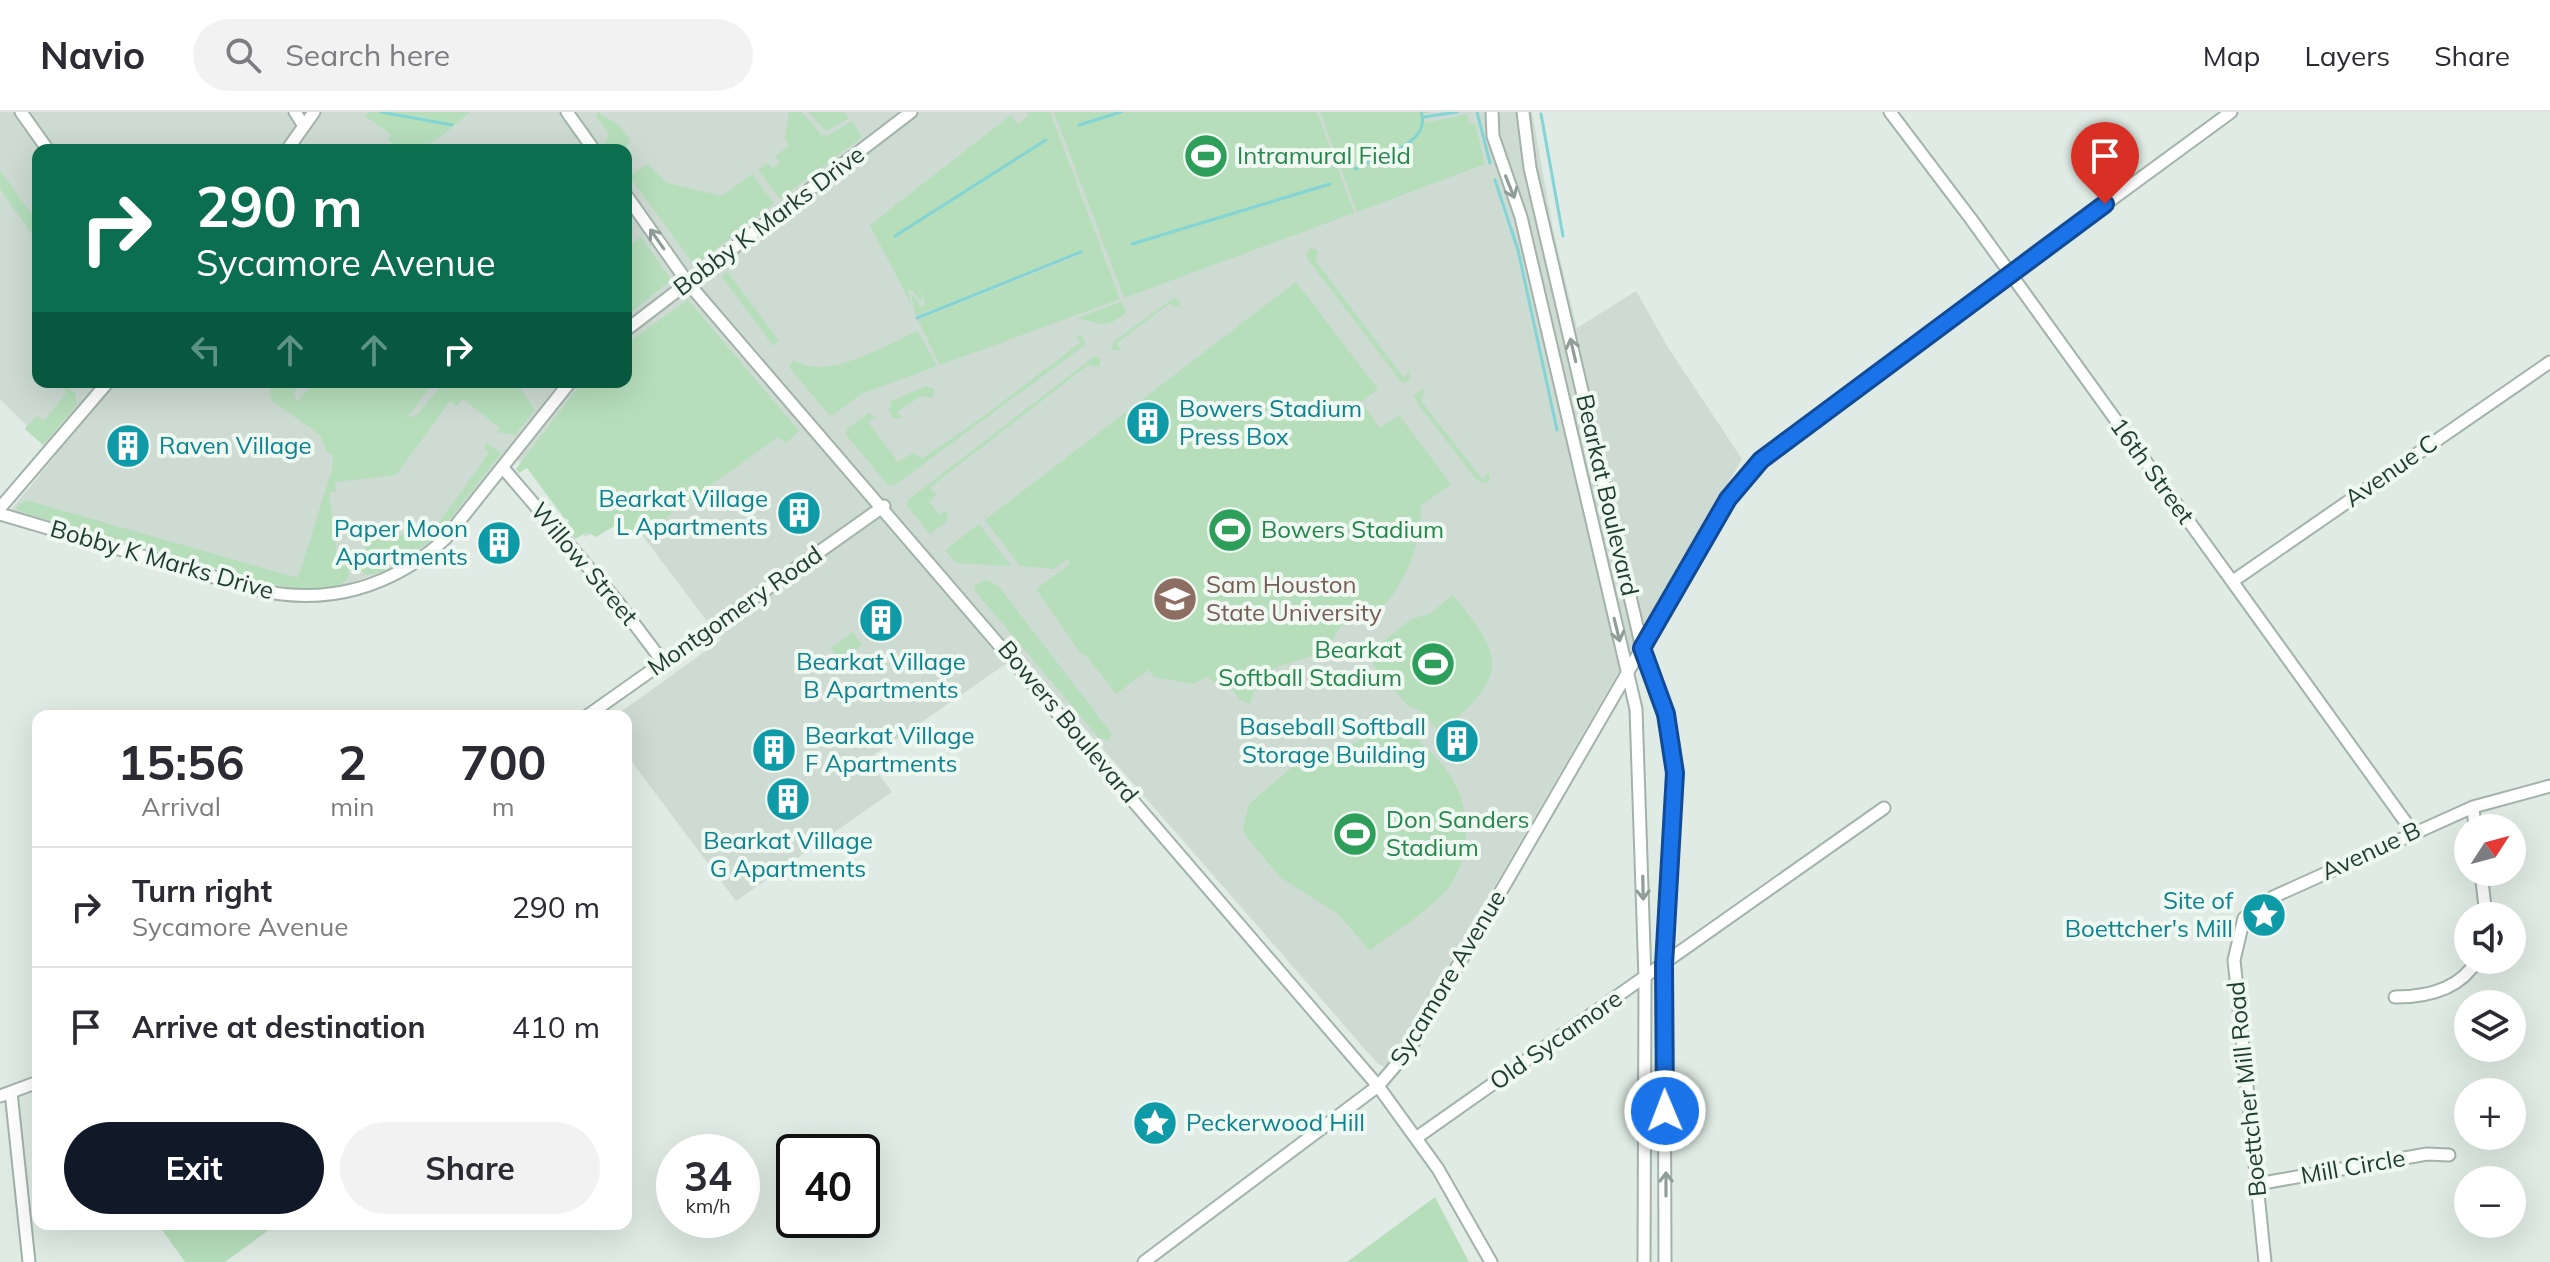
<!DOCTYPE html>
<html lang="en">
<head>
<meta charset="utf-8">
<style>
  :root { --surface:#fff; --page:#f2f2f3; --text:#2b2b33; --muted:#7c7c81; --line:#e1e1e2; --accent:#111827 }
  body { margin:0; font-family:Mulish,sans-serif; background:var(--page); color:var(--text); height:100vh; display:flex; flex-direction:column; font-size:30px; white-space:nowrap }
  * { box-sizing:border-box; margin:0 }
  p { font-size:26px; color:var(--muted) }
  .icon { flex:none; width:44px; height:44px; fill:none; stroke:currentColor; stroke-width:2; stroke-linecap:round; stroke-linejoin:round }
  .map { position:relative; flex:1; overflow:hidden }
  .sheet { position:absolute; left:32px; top:598px; width:600px; height:520px; display:flex; flex-direction:column; background:var(--surface); border-radius:16px; box-shadow:0 8px 32px #0002 }
  .sheet>* { flex:none }
  .guide { position:absolute; left:32px; top:32px; width:600px; height:244px; border-radius:16px; box-shadow:0 8px 32px #0002; background:#0b6e4f; color:#fff; overflow:hidden }
  .needle { width:52px; rotate:54deg }
  .controls { position:absolute; left:2454px; top:702px; display:grid; gap:16px }
  .controls a { display:grid; place-items:center; width:72px; height:72px; border-radius:50%; background:var(--surface); box-shadow:0 8px 32px #0002; font-size:40px }
  .speed { position:absolute; left:656px; top:1022px; display:flex; gap:16px; font-size:40px; font-weight:700; text-align:center }
  .speed>* { display:grid; place-content:center; width:104px; height:104px; border-radius:50%; background:var(--surface); box-shadow:0 8px 32px #0002; line-height:1 }
  .speed small { font-size:20px; font-weight:400 }
  .speed .limit { border:4px solid #111; border-radius:12px; background:#fff; color:#111 }
  .pin { position:absolute; display:grid; place-items:center; width:68px; height:68px; color:#fff; margin:-82px -34px; border-radius:50% 50% 50% 0; rotate:-45deg; box-shadow:0 0 8px #0007 }
  .pin .icon { rotate:45deg }
  .me { position:absolute; width:88px; margin:-44px; rotate:359deg; stroke-linejoin:round; filter:drop-shadow(0 0 6px #0008) }
  .turn { display:flex; align-items:center; gap:28px; height:168px; padding:0 32px; font-size:36px }
  .turn .icon { width:104px; height:104px; stroke-width:2.5 }
  .turn b { display:block; font-size:56px; line-height:68px }
  .lanes { display:flex; align-items:center; height:76px; padding:0 32px; background:#0003; justify-content:center; gap:40px; direction:ltr }
  .lanes .off { opacity:.35 }
  .eta { display:flex; justify-content:space-evenly; align-items:center; height:136px; text-align:center }
  .eta b { font-size:48px; font-weight:700; line-height:56px }
  .action { display:flex; gap:16px; margin-top:auto; padding:16px 32px }
  .action a { flex:1; height:92px; border-radius:48px; background:var(--accent); color:#fff; font-size:32px; font-weight:700; line-height:92px; text-align:center }
  .action a+a { background:var(--page); color:var(--text) }
  ul { padding:0; list-style:none }
  li { display:flex; align-items:center; gap:24px; height:120px; padding:0 32px; border-top:2px solid var(--line) }
  li div { flex:1 }
  li b { display:block; font-size:30px }
  li em { font-style:normal }
  header { display:flex; align-items:center; gap:48px; box-sizing:border-box; height:112px; padding:0 40px; background:var(--surface); border-bottom:2px solid var(--line) }
  header strong { font-size:38px }
  nav { display:flex; gap:44px; margin-inline-start:auto; font-size:28px }
  .search { width:560px; height:72px; background:var(--page); display:flex; align-items:center; gap:20px; box-sizing:border-box; padding:0 28px; border-radius:44px; color:var(--muted); font-size:30px }
  .map>svg:first-child { display:block }
</style>
</head>
<body>
<header>
<strong>Navio</strong>
<div class="search"><svg class="icon" aria-label="search" viewBox="0 0 24 24"><circle cx="10" cy="10" r="6"/><path d="M15 15l6 6"/></svg>Search here</div>
<nav><a>Map</a><a>Layers</a><a>Share</a></nav>
</header>
<div class="map">
<svg width="2550" height="1150" viewBox="0 0 2550 1150">
  <rect width="100%" height="100%" fill="#dfebe4"/>
  <!-- built -->
  <path fill="#cddbd3" fill-rule="evenodd" d="M0 0H1532L1553 118 1577 216 1636 179 1669 237 1742 347 1392 951 1385 955 1378 952 1020 542 868 647 892 680 736 789 626 642V604H615L721 528 642 423 619 408 585 425 524 351 505 343 457 404 430 431 380 461 335 475 288 474 11 398 56 343 25 317 26 313 0 287ZM38 38H626V270H38Z"/>
  <!-- green -->
  <path fill="#b6debb" d="M368 0H471C444 19 420 53 388 28L391 22 365 4Z
    M597 0 619 13 631 29 625 38H610L605 32 609 22 596 5Z
    M789 0H802L821 23H829L852 9 862 25 780 87 758 58 767 51 773 56 780 51 775 44 789 34 785 27Z
    M808 0H844L849 6 826 19Z
    M1026 0H1050L1120 187 940 253 918 208 1082 142V139L916 204 911 181 921 195 925 193 921 175 922 191 912 178 908 179 913 196 870 113 1011 3 1018 12 1029 4Z
    M1054 0H1317L1354 101 1124 186Z
    M1320 0H1432L1423 2 1425 11 1467 2 1469 12 1475 11 1485 52 1357 100Z
    M647 52 667 71 722 84 752 62 774 91 702 148 692 150 629 64Z
    M0 58 38 111 36 128 0 77Z
    M641 125 671 168 626 205V164L630 161 626 156V135Z
    M1310 135 1318 139 1315 148 1404 266 1409 258 1410 269 1404 271 1399 267 1306 145Z
    M727 159 779 229 773 234 722 165Z
    M1296 170 1378 277 1361 290 1380 316 1399 303 1451 372 1421 394C1422 429 1403 484 1371 503 1362 508 1351 503 1343 512 1334 521 1332 533 1321 541 1289 553 1260 550 1250 592L1239 587 1228 570 1221 575 1206 564 1194 572 1154 565 1148 558 1116 582 1085 542 1082 543 1036 477 1070 452 1068 447 1054 457 1020 454 985 408Z
    M1175 185 1180 189 1179 195 1169 192 1116 232 1122 238H1112L1113 230Z
    M688 188 799 319 786 331 778 325 642 423 632 426 618 412 596 425 587 420 575 427 567 415 569 408 564 406 527 356 519 361 516 357 582 270H626V232Z
    M1121 190 1127 200C1103 219 1103 211 1077 206Z
    M918 219 937 254 861 282 833 303H829L789 255 794 248C827 270 885 233 918 219Z
    M1082 223 1085 233 895 373 889 374 846 323 847 317 869 301 875 305 868 310 898 350 913 341 923 346 984 304 1081 230 1075 225Z
    M1095 244 1101 247 1099 255 1088 253 929 376 937 382 929 390 940 403 945 399 948 403 947 409 930 422 907 394 908 388Z
    M282 270H302L294 280 297 290 314 270H434L407 305 416 304 444 270H516L535 298 515 323 497 320 500 316 463 287 457 294 450 289 396 363 335 370 336 379 329 380 338 455 347 454 349 464C335 489 277 474 255 468L19 399 16 395 26 388 298 466 333 354 332 342 327 340 320 323 272 289 269 272 277 276Z
    M63 271 75 281 77 292 43 333 25 317 37 304 44 309 67 280 60 274Z
    M926 274 935 277 933 286 921 284 897 300 903 306H893L889 299 891 289Z
    M1421 277 1425 278 1421 289 1483 368 1487 361 1490 363 1489 370 1481 371 1475 366 1418 292 1414 284Z
    M486 330 501 341 443 416 438 414 439 420C420 438 390 462 364 463L360 453 368 451 365 427 432 420 489 341 484 335Z
    M979 412 1011 454 956 451 945 438Z
    M987 468 999 475 1112 622 1109 628 1099 626 975 479V473Z
    M1453 483C1509 550 1505 565 1440 621L1422 599 1408 594 1373 553 1375 536 1411 507 1431 501Z
    M853 520 862 533 840 549 831 536Z
    M1390 602C1409 620 1432 638 1447 659 1473 694 1473 749 1444 781 1423 803 1394 820 1370 838L1337 801 1281 766 1246 724 1243 715 1249 692 1291 656 1361 628Z
    M1435 1085 1469 1150H1347Z
    M158 1112H277L225 1150H185Z"/>
  <g fill="none" stroke-linecap="round" stroke-linejoin="round">
    <!-- stream -->
    <path stroke="#83d4d5" stroke-width="3" d="M381 0 452 13
      M1477 0 1490 51
      M1541 2 1563 124
      M1424 5 1457 0
      M1079 13 1121 0
      M1355 57C1375 44 1433 33 1421 0
      M1495 68 1518 138 1557 318
      M895 124 1046 28
      M1132 132 1330 72
      M917 206 1081 140"/>
    <!-- minor casing -->
    <g stroke="#a2b3aa" stroke-width="15">
      <path id="minor" d="M21 0 48 38
        M295 0 304 14
        M567 0 594 38
        M1492 0 1493 24 1521 105 1636 597 1645 867 1644 1150
        M1523 0 1530 56 1642 536 1673 632 1675 689 1664 853 1665 1150
        M1890 0 1971 107 2412 719
        M287 38 314 0
        M626 83 688 171 1378 974 1438 1057 1491 1150
        M626 218 911 0
        M503 356 617 489 663 550
        M0 396 108 270
        M0 402 258 478C328 494 392 475 445 427L570 270
        M2233 469 2550 250
        M587 604 884 394
        M2473 695 2475 716
        M2481 760 2486 804
        M2395 885C2426 885 2460 878 2477 848
        M11 980 29 1150
        M0 984 38 970
        M1416 1026 1884 696
        M2257 1072 2427 1042 2449 1043
        M1144 1150 1378 974 1409 938 1728 387 1744 366 1781 330 2231 0
        M2265 1150 2234 848 2244 806 2273 785 2473 695 2550 674"/>
    </g>
    <!-- minor -->
    <use href="#minor" stroke="#fff" stroke-width="11"/>
  </g>
  <!-- one-way arrows -->
  <defs><path id="oneway-shaft" d="M-6 0H5M1.5-3L5.5 0L1.5 3" fill="none" stroke-width="1.6" stroke-linecap="round" stroke-linejoin="round" transform="scale(2)"/></defs>
  <g stroke="#8f9e98">
    <use href="#oneway-shaft" transform="translate(1510 75) rotate(68)"/>
    <use href="#oneway-shaft" transform="translate(657 127) rotate(-125)"/>
    <use href="#oneway-shaft" transform="translate(1573 238) rotate(-103)"/>
    <use href="#oneway-shaft" transform="translate(1617 518) rotate(76)"/>
    <use href="#oneway-shaft" transform="translate(1643 776) rotate(89)"/>
    <use href="#oneway-shaft" transform="translate(1666 1072) rotate(-90)"/>
  </g>
  <g fill="none" stroke-linecap="round" stroke-linejoin="round">
    <!-- route casing -->
    <g stroke="#114b97" stroke-width="20">
      <path id="route" d="M1665 999 1664 853 1675 661 1666 602 1642 536 1728 387 1761 348 2105 92"/>
    </g>
    <!-- route -->
    <use href="#route" stroke="#1a73e8" stroke-width="14"/>
  </g>
  <!-- icons -->
  <defs>
    <g id="stadium-disc" transform="scale(2.3)"><circle r="9.5" fill="#2e9e5b" stroke="#f0f8f2"/><path d="M0-5a6.5 5 0 1 0 0 10a6.5 5 0 1 0 0-10ZM-3.5-1.8h7v3.6h-7Z" fill="#fff"/></g>
    <g id="building-disc" transform="scale(2.3)"><circle r="9.5" fill="#0f9aa8" stroke="#f0f8f2"/><path d="M-4-6H4V6H1V3H-1V6H-4ZM-2.5-4.3h1.7v1.8h-1.7ZM.8-4.3h1.7v1.8H.8ZM-2.5-1h1.7V.8h-1.7ZM.8-1h1.7V.8H.8Z" fill="#fff"/></g>
    <g id="university-disc" transform="scale(2.3)"><circle r="9.5" fill="#8d6e63" stroke="#f0f8f2"/><path d="M0-5L7-2L0 1L-7-2ZM-4 1L0 2.5L4 1V4Q0 6-4 4Z" fill="#fff"/></g>
    <g id="sight-disc" transform="scale(2.3)"><circle r="9.5" fill="#0f9aa8" stroke="#f0f8f2"/><path d="M0-6L1.8-2.2L6-1.7L2.9 1.2L3.7 5.4L0 3.3L-3.7 5.4L-2.9 1.2L-6-1.7L-1.8-2.2Z" fill="#fff"/></g>
  </defs>
  <g fill-rule="evenodd">
    <use href="#stadium-disc" x="1206" y="44"/>
    <use href="#building-disc" x="1148" y="311"/>
    <use href="#building-disc" x="128" y="334"/>
    <use href="#building-disc" x="799" y="401"/>
    <use href="#stadium-disc" x="1230" y="418"/>
    <use href="#building-disc" x="499" y="431"/>
    <use href="#university-disc" x="1175" y="487"/>
    <use href="#building-disc" x="881" y="508"/>
    <use href="#stadium-disc" x="1433" y="552"/>
    <use href="#building-disc" x="1457" y="629"/>
    <use href="#building-disc" x="774" y="638"/>
    <use href="#building-disc" x="788" y="687"/>
    <use href="#stadium-disc" x="1355" y="722"/>
    <use href="#sight-disc" x="2264" y="803"/>
    <use href="#sight-disc" x="1155" y="1011"/>
  </g>
  <g text-anchor="middle" stroke-width="8" stroke-linejoin="round" paint-order="stroke">
    <!-- leisure labels -->
    <g font-size="24" fill="#27864d" stroke="#f0f8f2" text-anchor="start">
      <text x="1237" y="52">Intramural Field</text>
      <text x="1261" y="426">Bowers Stadium</text>
      <text x="1402" y="546" text-anchor="end">Bearkat<tspan x="1402" dy="28">Softball Stadium</tspan></text>
      <text x="1386" y="716">Don Sanders<tspan x="1386" dy="28">Stadium</tspan></text>
    </g>
    <!-- street labels -->
    <g font-size="24" fill="#1f3c30" stroke="#f0f8f2">
      <text transform="translate(769 109) rotate(-37)" y="8">Bobby K Marks Drive</text>
      <text transform="translate(2152 359) rotate(54)" y="8">16th Street</text>
      <text transform="translate(2391 359) rotate(-35)" y="8">Avenue C</text>
      <text transform="translate(1607 383) rotate(77)" y="8">Bearkat Boulevard</text>
      <text transform="translate(162 448) rotate(16)" y="8">Bobby K Marks Drive</text>
      <text transform="translate(584 452) rotate(50)" y="8">Willow Street</text>
      <text transform="translate(735 499) rotate(-35)" y="8">Montgomery Road</text>
      <text transform="translate(1068 610) rotate(50)" y="8">Bowers Boulevard</text>
      <text transform="translate(2371 739) rotate(-25)" y="8">Avenue B</text>
      <text transform="translate(1448 866) rotate(-59)" y="8">Sycamore Avenue</text>
      <text transform="translate(1556 928) rotate(-35)" y="8">Old Sycamore</text>
      <text transform="translate(2247 977) rotate(-96)" y="8">Boettcher Mill Road</text>
      <text transform="translate(2353 1055) rotate(-10)" y="8">Mill Circle</text>
    </g>
    <!-- culture labels -->
    <g font-size="24" fill="#0d838f" stroke="#f0f8f2" text-anchor="start">
      <text x="1179" y="305">Bowers Stadium<tspan x="1179" dy="28">Press Box</tspan></text>
      <text x="159" y="342">Raven Village</text>
      <text x="768" y="395" text-anchor="end">Bearkat Village<tspan x="768" dy="28">L Apartments</tspan></text>
      <text x="468" y="425" text-anchor="end">Paper Moon<tspan x="468" dy="28">Apartments</tspan></text>
      <text x="881" y="558" text-anchor="middle">Bearkat Village<tspan x="881" dy="28">B Apartments</tspan></text>
      <text x="1426" y="623" text-anchor="end">Baseball Softball<tspan x="1426" dy="28">Storage Building</tspan></text>
      <text x="805" y="632">Bearkat Village<tspan x="805" dy="28">F Apartments</tspan></text>
      <text x="788" y="737" text-anchor="middle">Bearkat Village<tspan x="788" dy="28">G Apartments</tspan></text>
      <text x="2233" y="797" text-anchor="end">Site of<tspan x="2233" dy="28">Boettcher's Mill</tspan></text>
      <text x="1186" y="1019">Peckerwood Hill</text>
    </g>
    <!-- education labels -->
    <g font-size="24" fill="#785e54" stroke="#f0f8f2" text-anchor="start">
      <text x="1206" y="481">Sam Houston<tspan x="1206" dy="28">State University</tspan></text>
    </g>
  </g>
</svg>
<div class="controls">
<a><svg class="needle" viewBox="-14 -14 28 28"><path d="M0-13l5 13h-10z" fill="#e53935"/><path d="M0 13l5-13h-10z" fill="#7c7c81"/></svg></a>
<a><svg class="icon" aria-label="sound" viewBox="0 0 24 24"><path d="M4 9h4l5-4v14l-5-4H4zM17 9q2 3 0 6"/></svg></a>
<a><svg class="icon" aria-label="layers" viewBox="0 0 24 24"><path d="M12 4l9 5-9 5-9-5zM3 14l9 5 9-5"/></svg></a>
<a>+</a>
<a>−</a>
</div>
<div class="speed"><div>34<small>km/h</small></div><div class="limit">40</div></div>
<div class="pin" style="left:2105px;top:92px;background:#d93025"><svg class="icon" aria-label="arrive" viewBox="0 0 24 24"><path d="M6 21V4h12l-3 4 3 4H6"/></svg></div>
<svg class="me" style="left:1665px;top:999px" viewBox="-20 -20 40 40"><circle r="17" fill="#1a73e8" stroke="#fff" stroke-width="3"/><path d="M0-11L8 9 0 5-8 9z" fill="#fff"/></svg>
<div class="guide">
<div class="turn"><svg class="icon" aria-label="right" viewBox="0 0 24 24"><path d="M7 20v-9h11M14 6l5 5-5 5"/></svg><div><b>290 m</b>Sycamore Avenue</div></div>
<div class="lanes"><svg class="icon off" aria-label="left" viewBox="0 0 24 24"><path d="M17 20v-9H6M10 6l-5 5 5 5"/></svg><svg class="icon off" aria-label="ahead" viewBox="0 0 24 24"><path d="M12 20V5M6 11l6-6 6 6"/></svg><svg class="icon off" aria-label="ahead" viewBox="0 0 24 24"><path d="M12 20V5M6 11l6-6 6 6"/></svg><svg class="icon" aria-label="right" viewBox="0 0 24 24"><path d="M7 20v-9h11M14 6l5 5-5 5"/></svg></div>
</div>
<section class="sheet">
<div class="eta">
<div><b>15:56</b><p>Arrival</p></div>
<div><b>2</b><p>min</p></div>
<div><b>700</b><p>m</p></div>
</div>
<ul>
<li><svg class="icon" aria-label="right" viewBox="0 0 24 24"><path d="M7 20v-9h11M14 6l5 5-5 5"/></svg><div><b>Turn right</b><p>Sycamore Avenue</p></div><em>290 m</em></li>
<li><svg class="icon" aria-label="arrive" viewBox="0 0 24 24"><path d="M6 21V4h12l-3 4 3 4H6"/></svg><div><b>Arrive at destination</b></div><em>410 m</em></li>
</ul>
<div class="action"><a>Exit</a><a>Share</a></div>
</section>
</div>
</body>
</html>
